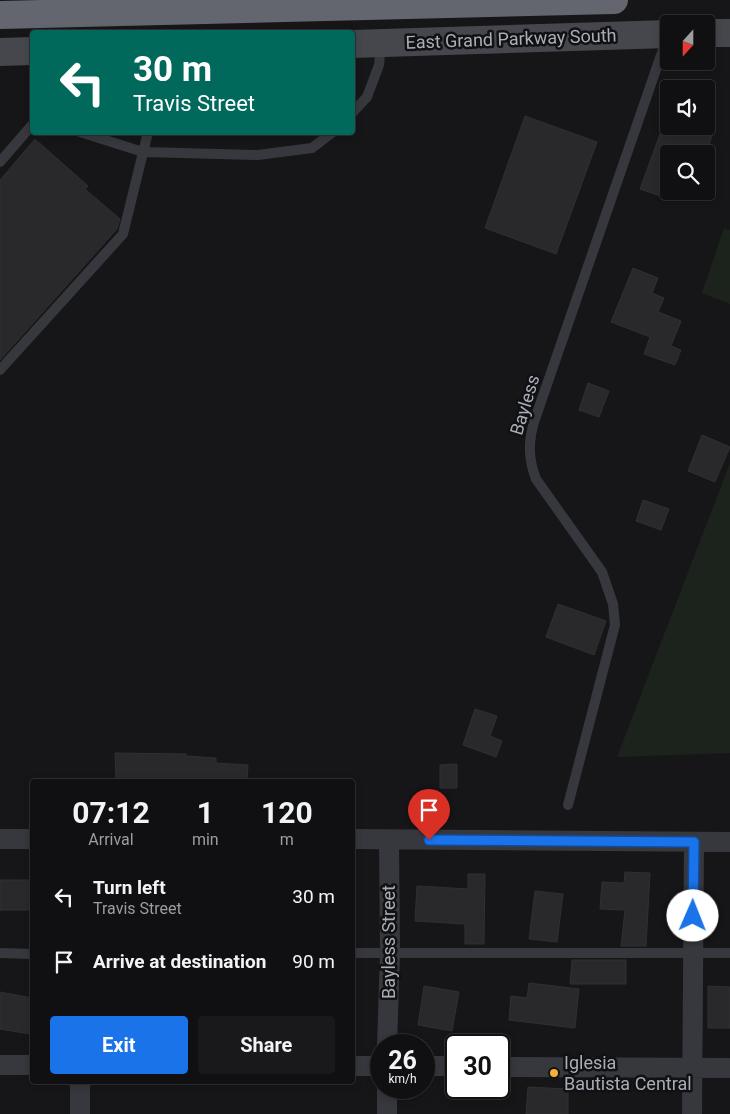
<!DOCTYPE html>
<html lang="en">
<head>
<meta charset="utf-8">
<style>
  :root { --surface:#101012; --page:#19191b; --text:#f1f3f6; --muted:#9c9d9f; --line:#303032; --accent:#1a73e8 }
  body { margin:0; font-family:Roboto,sans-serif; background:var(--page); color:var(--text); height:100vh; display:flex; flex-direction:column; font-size:19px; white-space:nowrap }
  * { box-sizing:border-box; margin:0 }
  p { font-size:16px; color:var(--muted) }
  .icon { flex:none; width:28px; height:28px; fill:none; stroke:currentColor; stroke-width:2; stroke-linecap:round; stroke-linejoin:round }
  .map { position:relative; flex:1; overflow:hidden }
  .sheet { position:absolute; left:30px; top:779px; width:325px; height:305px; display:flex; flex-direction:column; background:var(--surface); border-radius:5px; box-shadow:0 2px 8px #0003,0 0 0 1px var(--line) }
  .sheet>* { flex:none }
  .banner { position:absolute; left:30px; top:30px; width:325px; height:105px; border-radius:5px; box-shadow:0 2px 8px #0003,0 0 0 1px var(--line); background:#00695c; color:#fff; overflow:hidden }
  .needle { width:32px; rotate:201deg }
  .tools { position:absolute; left:660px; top:15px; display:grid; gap:10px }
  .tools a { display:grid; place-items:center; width:55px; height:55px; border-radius:5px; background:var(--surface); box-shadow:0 2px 8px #0003,0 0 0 1px var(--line); font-size:25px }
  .speed { position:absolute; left:370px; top:1034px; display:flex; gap:10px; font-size:25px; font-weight:700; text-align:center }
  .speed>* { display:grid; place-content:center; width:65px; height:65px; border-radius:50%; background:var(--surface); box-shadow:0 2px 8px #0003,0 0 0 1px var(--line); line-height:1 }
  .speed small { font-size:12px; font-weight:400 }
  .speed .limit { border:2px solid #111; border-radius:8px; background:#fff; color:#111 }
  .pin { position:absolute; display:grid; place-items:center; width:42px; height:42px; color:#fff; margin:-51px -21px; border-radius:50% 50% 50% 0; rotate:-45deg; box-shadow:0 0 5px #0007 }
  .pin .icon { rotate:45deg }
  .me { position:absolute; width:55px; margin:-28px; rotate:1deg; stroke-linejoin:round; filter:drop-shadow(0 0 4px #0008) }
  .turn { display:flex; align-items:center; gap:18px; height:105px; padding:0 20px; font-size:22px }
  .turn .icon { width:65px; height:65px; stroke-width:2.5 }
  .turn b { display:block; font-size:35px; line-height:42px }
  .eta { display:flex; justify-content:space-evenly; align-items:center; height:85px; text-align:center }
  .eta b { font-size:30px; font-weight:700; line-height:35px }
  .primary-button { display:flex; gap:10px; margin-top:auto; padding:10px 20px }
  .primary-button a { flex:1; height:58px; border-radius:5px; background:var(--accent); color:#fff; font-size:20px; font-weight:700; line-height:58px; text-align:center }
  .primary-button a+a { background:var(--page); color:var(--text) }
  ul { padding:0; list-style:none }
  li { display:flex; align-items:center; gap:15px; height:65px; padding:0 20px }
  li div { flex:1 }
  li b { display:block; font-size:19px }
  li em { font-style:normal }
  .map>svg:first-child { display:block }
</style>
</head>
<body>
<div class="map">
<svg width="730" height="1114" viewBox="0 0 730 1114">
  <rect width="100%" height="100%" fill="#161618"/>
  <!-- green -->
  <path fill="#1c231d" d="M724 228 730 230V304L702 293Z
    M730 463V753L617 757Z"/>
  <!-- building -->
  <path fill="#29292c" stroke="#303034" d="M667 115 669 116V126H703L714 130 706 154H669V199L640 189Z
    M525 116 597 142 556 254 485 228Z
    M35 139 88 186 85 189 120 219 117 229 0 360V180Z
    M633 268 658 278 652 293 664 298 658 312 681 321 671 346 681 350 675 365 644 354 650 337 611 322Z
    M588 383 609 391 599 417 579 410Z
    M702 435 730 447 715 482 688 471Z
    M643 500 669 509 661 530 636 521Z
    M558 604 606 621 594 655 546 637Z
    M475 709 497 716 490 736 502 741 496 757 463 745Z
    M115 753 186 754V756L216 758V763L248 765 247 781H116Z
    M457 764V788H440V765Z
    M625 872 650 873 646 946H621L625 910 600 909 602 882 624 883Z
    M468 874H485L484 944H465V924L415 921 417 886 468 889Z
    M0 880H32V910H0Z
    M535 891 563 894 557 942 529 939Z
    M572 960H626V984H570Z
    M529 983 579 989 575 1028 509 1020 511 996 527 998Z
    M424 986 459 992 452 1031 418 1025Z
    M708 986 730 987V1028H708Z
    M0 992 32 998V1027L31 1026 30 1034 0 1029Z
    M528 1087 568 1089V1114H526Z"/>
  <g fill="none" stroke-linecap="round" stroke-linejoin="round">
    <!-- service -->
    <path stroke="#37383d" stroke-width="10" d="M352 113 367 97 379 65 381 44
      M80 132 143 152 258 155 312 148 333 132
      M0 162 32 125
      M0 370 123 234 148 132
      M568 805 615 625 613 604 602 572 536 479C528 458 528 441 535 419L668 35
      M0 953 32 954
      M352 953H730"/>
    <!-- minor -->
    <path stroke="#37383d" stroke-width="20" d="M0 839H32
      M352 839 730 842
      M387 1045 390 953 389 840
      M0 1065H32
      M352 1066H381
      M424 1066H456
      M499 1067 730 1068
      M80 1114V1081
      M387 1114V1088
      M692 1114 694 842"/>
    <!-- secondary -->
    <path stroke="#45474d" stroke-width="28" d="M706 33H730
      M352 44 669 34
      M0 52 32 51"/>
    <!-- motorway -->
    <path stroke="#63666e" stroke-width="28" d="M0 15 614 0"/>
  </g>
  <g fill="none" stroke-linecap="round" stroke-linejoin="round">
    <!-- route casing -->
    <g stroke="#114b97" stroke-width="12">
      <path id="route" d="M429 840 694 842 693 916"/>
    </g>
    <!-- route -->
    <use href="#route" stroke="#1a73e8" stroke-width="9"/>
  </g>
  <!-- markers -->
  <circle fill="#f2b134" stroke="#111113" stroke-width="2" cx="554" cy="1073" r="5"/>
  <g text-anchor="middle" stroke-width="5" stroke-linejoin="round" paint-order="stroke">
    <!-- street labels -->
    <g font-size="18" fill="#a8adb8" stroke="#111113">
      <text transform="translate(511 39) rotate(-2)" y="6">East Grand Parkway South</text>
      <text transform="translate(525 405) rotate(-73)" y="6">Bayless</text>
      <text transform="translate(389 942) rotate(-90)" y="6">Bayless Street</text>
    </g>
    <!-- poi labels -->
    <g font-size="18" fill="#a8adb8" stroke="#111113" text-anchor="start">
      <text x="564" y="1069">Iglesia<tspan x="564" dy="21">Bautista Central</tspan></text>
    </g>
  </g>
</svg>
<div class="tools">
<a><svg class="needle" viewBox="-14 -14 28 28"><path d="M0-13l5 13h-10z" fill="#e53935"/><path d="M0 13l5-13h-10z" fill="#9c9d9f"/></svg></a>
<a><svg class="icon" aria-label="sound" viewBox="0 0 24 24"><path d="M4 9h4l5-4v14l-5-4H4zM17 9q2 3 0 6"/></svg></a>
<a><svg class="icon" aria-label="search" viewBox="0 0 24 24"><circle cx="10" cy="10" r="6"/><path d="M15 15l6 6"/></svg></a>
</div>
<div class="speed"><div>26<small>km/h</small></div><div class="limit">30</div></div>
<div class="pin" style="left:429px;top:840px;background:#d93025"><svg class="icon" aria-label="arrive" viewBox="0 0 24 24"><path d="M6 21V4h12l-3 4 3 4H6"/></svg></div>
<svg class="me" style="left:693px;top:916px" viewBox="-20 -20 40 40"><circle r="19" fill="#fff"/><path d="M0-13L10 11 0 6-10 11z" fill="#1a73e8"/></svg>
<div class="banner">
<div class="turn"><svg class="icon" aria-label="left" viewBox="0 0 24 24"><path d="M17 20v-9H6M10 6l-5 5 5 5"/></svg><div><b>30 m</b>Travis Street</div></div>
</div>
<section class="sheet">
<div class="eta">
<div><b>07:12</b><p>Arrival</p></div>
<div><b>1</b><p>min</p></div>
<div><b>120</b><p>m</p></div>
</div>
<ul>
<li><svg class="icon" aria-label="left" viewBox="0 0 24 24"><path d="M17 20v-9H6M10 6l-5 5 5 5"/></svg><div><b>Turn left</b><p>Travis Street</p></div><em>30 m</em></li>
<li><svg class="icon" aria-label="arrive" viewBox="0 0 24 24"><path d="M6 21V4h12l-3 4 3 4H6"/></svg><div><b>Arrive at destination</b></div><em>90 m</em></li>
</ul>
<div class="primary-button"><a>Exit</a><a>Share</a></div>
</section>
</div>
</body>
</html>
